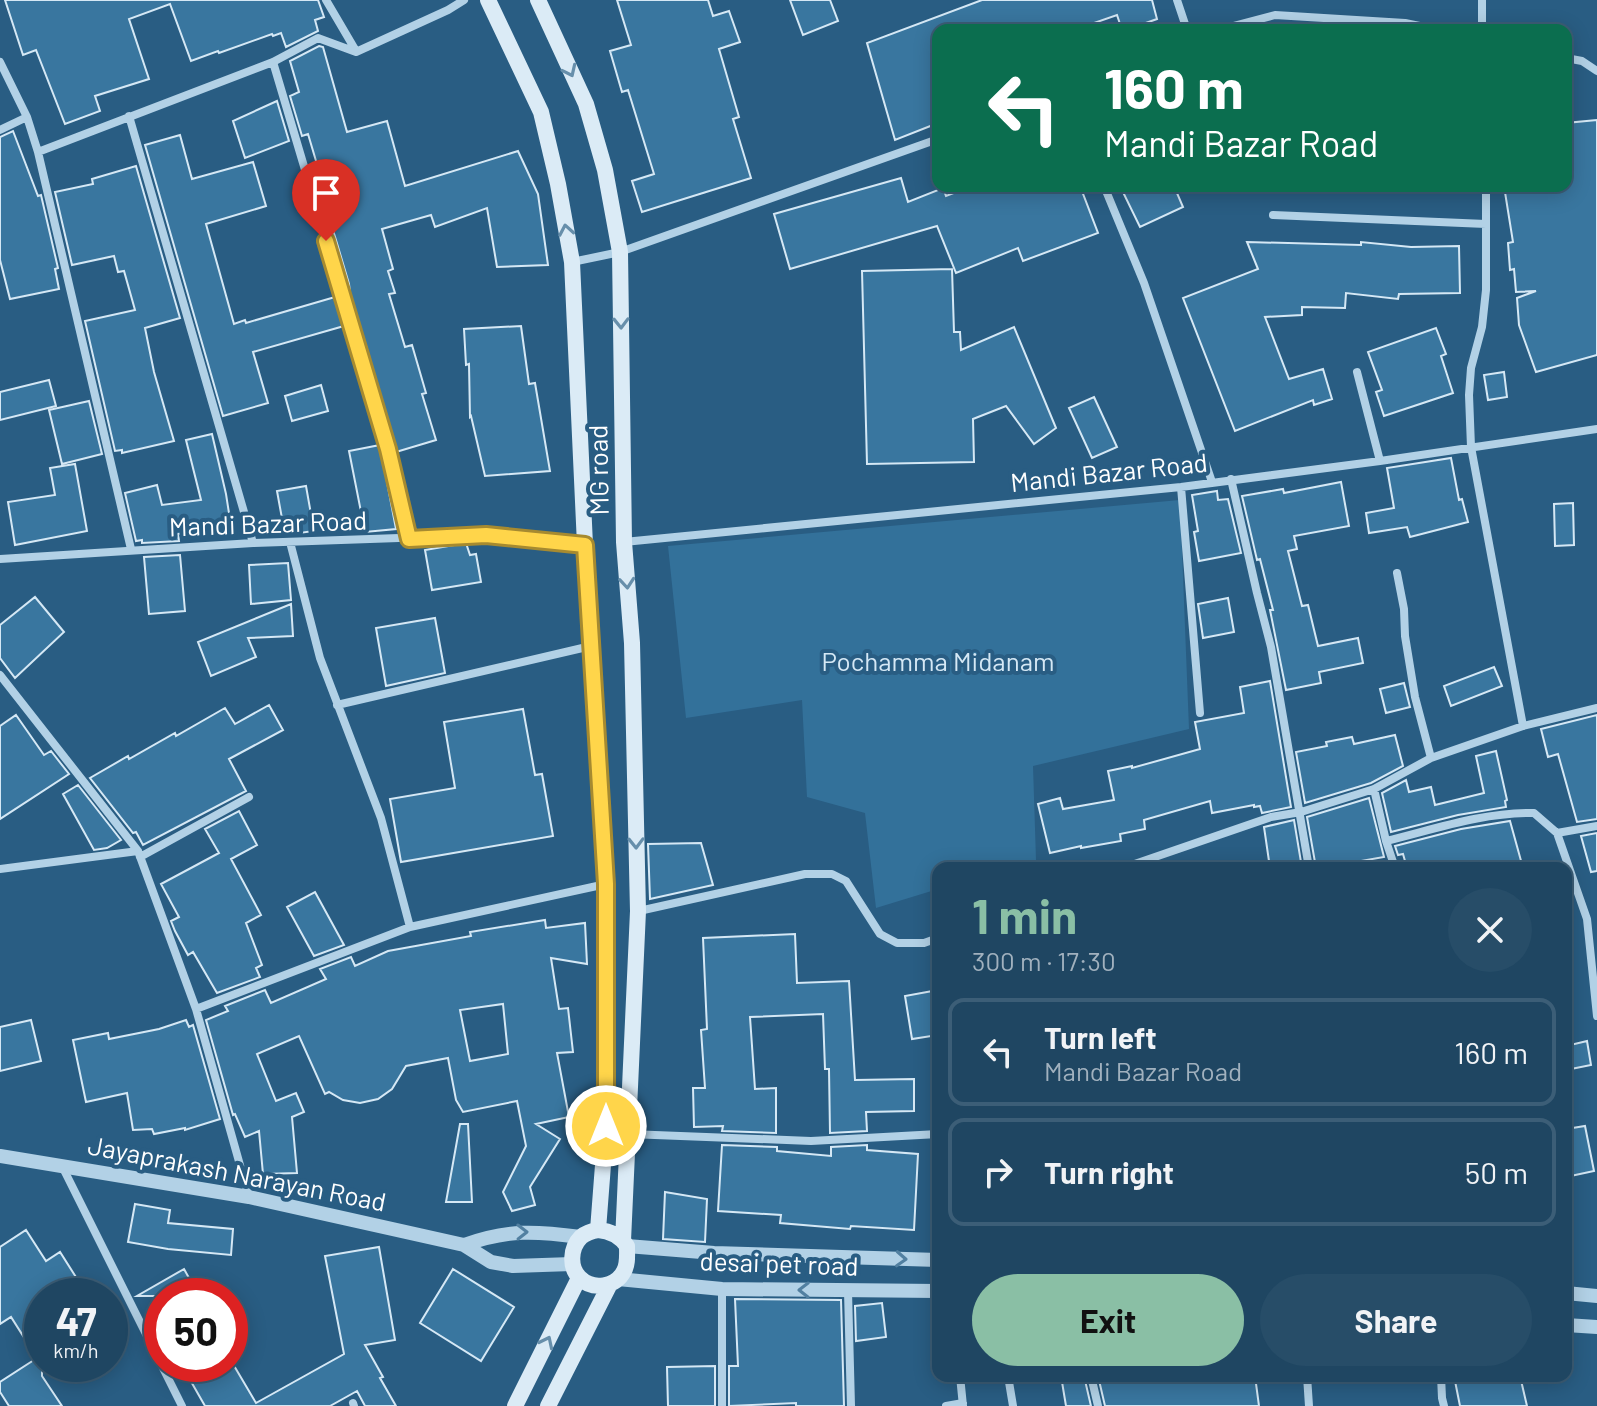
<!DOCTYPE html>
<html lang="en">
<head>
<meta charset="utf-8">
<style>
  :root { --surface:#1f4662; --page:#274d68; --text:#f1f3f6; --muted:#a1b1be; --line:#3c5e77; --accent:#8abfa5 }
  body { margin:0; font-family:Barlow,sans-serif; background:var(--page); color:var(--text); height:100vh; display:flex; flex-direction:column; font-size:30px; white-space:nowrap }
  * { box-sizing:border-box; margin:0 }
  p { font-size:26px; color:var(--muted) }
  .icon { flex:none; width:44px; height:44px; fill:none; stroke:currentColor; stroke-width:2; stroke-linecap:round; stroke-linejoin:round }
  .map { position:relative; flex:1; overflow:hidden }
  .details { position:absolute; left:932px; top:862px; width:640px; height:520px; display:flex; flex-direction:column; background:var(--surface); border-radius:16px; box-shadow:0 4px 20px #0003,0 0 0 2px var(--line) }
  .details>* { flex:none }
  .guide { position:absolute; left:932px; top:24px; width:640px; height:168px; border-radius:16px; box-shadow:0 4px 20px #0003,0 0 0 2px var(--line); background:#0b6e4f; color:#fff; overflow:hidden }
  .speed { position:absolute; left:24px; top:1278px; display:flex; gap:16px; font-size:40px; font-weight:700; text-align:center }
  .speed>* { display:grid; place-content:center; width:104px; height:104px; border-radius:50%; background:var(--surface); box-shadow:0 4px 20px #0003,0 0 0 2px var(--line); line-height:1 }
  .speed small { font-size:20px; font-weight:400 }
  .speed .limit { border:12px solid #d22; background:#fff; color:#111 }
  .pin { position:absolute; display:grid; place-items:center; width:68px; height:68px; color:#fff; margin:-82px -34px; border-radius:50% 50% 50% 0; rotate:-45deg; box-shadow:0 0 8px #0007 }
  .pin .icon { rotate:45deg }
  .me { position:absolute; width:88px; margin:-44px; rotate:0deg; stroke-linejoin:round; filter:drop-shadow(0 0 6px #0008) }
  .turn { display:flex; align-items:center; gap:28px; height:168px; padding:0 40px; font-size:36px }
  .turn .icon { width:104px; height:104px; stroke-width:2.5 }
  .turn b { display:block; font-size:56px; line-height:68px }
  .round { display:grid; place-items:center; flex:none; width:84px; height:84px; border-radius:42px; background:var(--page) }
  .summary { display:flex; align-items:center; justify-content:space-between; height:136px; padding:0 40px }
  h1 { font-size:48px; font-weight:700; line-height:60px; color:var(--accent) }
  .primary-button { display:flex; gap:16px; margin-top:auto; padding:16px 40px }
  .primary-button a { flex:1; height:92px; border-radius:48px; background:var(--accent); color:#111; font-size:32px; font-weight:700; line-height:92px; text-align:center }
  .primary-button a+a { background:var(--page); color:var(--text) }
  ul { padding:0; list-style:none }
  li { display:flex; align-items:center; gap:24px; height:108px; margin:0 16px 12px; padding:0 24px; border:4px solid var(--line); border-radius:16px }
  li div { flex:1 }
  li b { display:block; font-size:30px }
  li em { font-style:normal }
  .map>svg:first-child { display:block }
</style>
</head>
<body>
<div class="map">
<svg width="1597" height="1406" viewBox="0 0 1597 1406">
  <rect width="100%" height="100%" fill="#295d83"/>
  <!-- green -->
  <path fill="#33719a" d="M1180 500 1189 729 1033 766 1036 860 1010 868H938V889L876 908 865 813 807 797 802 700 686 718 668 546Z"/>
  <!-- building -->
  <path fill="#39769f" stroke="#d5e8f5" stroke-width="2" fill-rule="evenodd" d="M5 0H318L324 17 315 20 318 31 286 47 281 33 273 36 272 34 219 53 218 51 191 61 170 4 129 19 149 79 95 96 100 111 65 124 36 50 23 55Z
    M617 0H708L713 16 729 11 740 42 719 49 739 117 733 119 751 178 642 212 632 181 654 174 628 90 622 92 610 51 631 45Z
    M790 0H830L838 21 803 35Z
    M982 0H1152L1157 19 1126 30H1122L1117 15 1074 30H938V123L895 140 867 43Z
    M319 46 323 47 347 132 387 121 405 186 518 151 538 194 548 265 497 267 487 208 435 227 431 215 382 229 393 269 388 271 395 293 389 294 405 347 412 345 426 393 422 394 436 440 396 452 366 346 365 347 349 293 350 292 349 284 333 230H334L328 209 330 208 308 134 302 136 290 96 299 92 290 61Z
    M277 101 289 141 245 158 233 121Z
    M1597 120V355L1536 372 1519 325 1517 298 1536 291 1516 292 1514 269 1510 270 1508 243 1513 242 1504 186H1566V123Z
    M13 131 38 196 41 195 58 268 55 269 59 289 10 299 0 260V137Z
    M180 135 192 179 253 162 266 206 206 224 234 324 245 320 246 323 335 297 344 326 253 352 268 403 223 416 145 145Z
    M136 166 180 318 145 328 154 372 174 441 122 453V450L115 451 85 321 135 310 124 271 118 272 114 256 72 265 55 192 93 184 92 179Z
    M901 178 908 202 943 188 946 196 972 186H1080L1098 233 1023 261 1018 248 956 273 937 226 790 269 774 214Z
    M1120 186H1174L1183 207 1140 227Z
    M1247 242 1361 245V242L1411 247 1459 246 1460 293 1399 294 1398 299 1346 293 1345 308 1302 307V315L1265 317 1289 379 1323 369 1332 399 1314 405 1313 400 1235 431 1183 298 1258 269Z
    M952 269 954 332H960L961 350 1014 327 1056 428 1034 444 1006 406 973 419 974 462 867 464 862 271Z
    M521 326 529 384 535 383 550 471 485 476 471 416 470 417 469 364 466 365 464 329Z
    M1436 328 1446 354 1441 356 1453 393 1384 416 1376 392 1382 390 1368 352Z
    M1504 372 1507 397 1488 400 1484 375Z
    M49 380 56 406 0 420V392Z
    M321 385 328 411 292 421 285 396Z
    M1094 397 1117 447 1092 458 1069 408Z
    M89 401 102 454 62 464 49 410Z
    M212 434 226 494 231 526 178 534 179 541 142 543V540L136 541 125 493 157 485 162 505 201 500 186 440Z
    M380 445 396 529 365 532 349 451Z
    M1451 458 1459 500 1462 499 1468 522 1410 537 1407 527 1369 533 1366 513 1394 508 1387 468Z
    M75 464 87 531 15 545 8 502 55 495 50 468Z
    M1341 482 1349 526 1294 536 1297 549 1288 551 1302 606 1308 605 1318 646 1358 638 1363 663 1319 672 1321 683 1286 690 1270 610H1273L1260 559 1257 560 1242 496 1283 489 1284 493Z
    M306 486 314 531 285 535 277 491Z
    M1217 491 1218 500 1228 499 1241 553 1199 561 1194 532 1198 531 1192 495Z
    M1573 503 1574 545 1555 546 1554 504Z
    M466 543 470 555 476 554 481 582 432 590 425 550Z
    M180 555 185 611 149 614 144 557Z
    M288 563 291 600 251 604 249 565Z
    M35 597 64 632 15 678 0 658V625Z
    M1228 598 1234 632 1203 638 1198 604Z
    M291 604 293 636 248 638 256 657 211 676 198 642Z
    M435 618 445 673 386 686 376 628Z
    M1494 667 1502 686 1451 706 1444 686Z
    M1270 681 1291 807 1262 813 1260 806 1254 807V805L1212 813 1210 801 1144 820 1145 829 1120 834 1121 841 1081 848V846L1050 853 1038 804 1060 798 1063 809 1114 800 1108 771 1132 766V768L1200 749 1195 722 1244 713 1240 687Z
    M1404 683 1410 707 1386 713 1380 689Z
    M269 705 283 730 229 759 246 791 143 845 136 832 133 833 90 778 128 756 129 759 175 733 176 736 225 708 235 724Z
    M523 709 535 775 542 774 553 836 401 862 390 799 455 788 444 722Z
    M16 715 44 755 51 751 69 774 0 819V726Z
    M1597 715V819L1577 822 1558 754 1548 757 1541 729Z
    M1395 735 1403 766 1371 783 1305 803 1296 752 1327 746 1326 742 1352 737 1354 744Z
    M1496 751 1507 800 1505 801 1506 807 1458 815 1391 832 1382 793 1406 780 1409 792 1431 787 1435 805 1484 793 1476 756Z
    M78 785 121 840 107 848 94 850 63 794Z
    M1369 798 1384 857 1355 862 1356 868H1316L1307 817Z
    M239 811 257 845 231 859 261 915 246 923 262 965 256 968 260 977 217 993 193 952 188 955 175 931 171 921 179 917 161 884 219 853 205 829Z
    M1294 820 1302 868H1270L1264 827Z
    M1510 821 1523 868H1407L1403 854 1398 855 1395 846 1461 829Z
    M1597 833V871L1591 872 1581 836Z
    M701 843 713 885 650 899 648 844Z
    M315 892 344 945 314 956 287 907Z
    M545 920 546 928 585 923 587 964 551 958 559 1009 568 1008 573 1052 557 1053 569 1117 536 1124 560 1139 530 1187 535 1205 512 1211 503 1192 526 1146 517 1101 463 1112 456 1100 448 1058 406 1066 392 1089 378 1099 360 1103 343 1100 329 1092 325 1094 299 1036 257 1054 276 1101 296 1093 304 1112 292 1117 297 1173 263 1174 259 1131 245 1137 235 1114 233 1115 206 1020 228 1011 225 1006 265 990 271 1003 326 979 320 969 351 957 355 966 388 951 471 936 470 932ZM503 1004 508 1054 470 1061 460 1010Z
    M795 934 797 983 849 981 855 1080 914 1079V1111L866 1112 867 1131 830 1133 829 1069H825L823 1014 750 1017 755 1089 776 1088V1133L722 1131 723 1126 694 1127 693 1088H705L701 1030 707 1029 703 938Z
    M938 990V1035L912 1039 905 996Z
    M31 1020 41 1061 0 1071V1027Z
    M186 1020 189 1027 193 1025 220 1119 185 1130V1128L154 1134 152 1129 133 1130 127 1093 86 1102 73 1040 108 1033 109 1039 159 1029Z
    M1587 1041 1591 1065 1566 1070V1046Z
    M460 1124H468L472 1202H446Z
    M1585 1126 1594 1171 1566 1177V1129Z
    M722 1145 777 1147V1151L831 1156V1147L867 1145V1150L918 1154 914 1230 851 1226 850 1229 780 1223 781 1215 718 1211Z
    M665 1192 707 1199 705 1242 663 1239Z
    M135 1204 170 1210 168 1223 233 1229 231 1255 168 1249 128 1242Z
    M26 1230 46 1261 60 1252 88 1296H42V1376L62 1406H9L0 1392V1382L37 1358 11 1317 0 1324V1247Z
    M379 1247 395 1340 365 1345 383 1377 380 1378 396 1406H365L357 1391 330 1406H205L181 1364H233L256 1403 344 1354 325 1256Z
    M184 1269 199 1296H137Z
    M453 1269 514 1307 481 1361 420 1323Z
    M735 1299 841 1300 844 1406H796V1403L729 1406V1366H738Z
    M882 1303 886 1337 856 1341 855 1306Z
    M715 1366V1406H668L667 1367Z
    M1061 1376H1084L1091 1406H1066Z
    M1098 1376H1255L1259 1406H1105Z
    M1454 1376H1520L1527 1406H1460Z"/>
  <g fill="none" stroke-linecap="round" stroke-linejoin="round">
    <!-- minor -->
    <path stroke="#b2d1e6" stroke-width="8" d="M326 0 356 51
      M1177 0 1187 30
      M1218 30 1275 15 1405 23 1439 30
      M1482 30V0
      M1566 58 1582 61 1597 71
      M0 62 27 117 38 152 131 549
      M273 62 388 449 409 539
      M129 116 253 543
      M0 130 27 117
      M38 152 273 62 318 38 356 52 448 10 464 0
      M1104 186 1144 283 1212 482
      M1486 186V290L1482 327 1471 368 1469 395 1471 447 1523 726
      M1273 215 1486 224
      M572 262 620 252 938 139
      M1357 372 1380 461
      M1231 479 1257 593 1271 647 1309 868
      M1181 487 1200 713
      M290 542 320 658 381 818 410 927 606 884
      M624 542 1181 487 1380 461 1597 429
      M0 559 253 543 486 535 585 545
      M1397 573 1404 609 1405 636 1415 697 1431 758
      M0 675 138 851
      M337 705 591 646
      M1374 789 1386 841 1395 868
      M1557 833 1587 919 1597 1016
      M1386 841C1435 829 1484 812 1534 813L1557 833 1597 826
      M140 857 249 797
      M1123 868 1271 817 1301 812 1374 789 1431 758 1523 726 1597 708
      M0 869 138 851 196 1009 249 1197
      M639 911 805 874H832L846 881 880 934 897 943H924L938 938
      M196 1009 410 927
      M629 1134 811 1141 938 1134
      M62 1166 182 1406
      M722 1289V1406
      M848 1291 851 1406
      M960 1376 963 1406
      M1008 1376 1013 1406
      M1091 1376 1098 1406
      M1307 1376 1309 1406
      M1441 1376 1442 1398 1444 1406
      M353 1403 354 1406
      M946 1406 963 1403"/>
    <!-- tertiary -->
    <path stroke="#b2d1e6" stroke-width="14" d="M0 1156 249 1197 464 1245 491 1262 513 1266 572 1264
      M464 1245C508 1229 536 1231 581 1237
      M627 1246 714 1253 938 1260
      M618 1279 722 1289 938 1291
      M1566 1293 1597 1296
      M1566 1325 1597 1327"/>
    <!-- secondary -->
    <path stroke="#dbebf6" stroke-width="16" d="M488 0 541 112 558 184 572 262 585 545 606 884V1126L598 1230
      M538 0 586 104 605 170 620 252 624 542 632 643 638 911 623 1241
      M598 1230C611 1231 620 1236 627 1246 627 1255 628 1264 624 1271 616 1287 593 1291 580 1278 569 1268 570 1248 581 1237 586 1233 592 1231 598 1230Z
      M515 1406 579 1278
      M548 1406 610 1284"/>
  </g>
  <!-- one-way arrows -->
  <defs><path id="oneway-chevron" d="M-2-3.5L2.5 0L-2 3.5" fill="none" stroke-width="1.6" stroke-linecap="round" stroke-linejoin="round" transform="scale(2)"/></defs>
  <g stroke="#678fab">
    <use href="#oneway-chevron" transform="translate(570 71) rotate(65)"/>
    <use href="#oneway-chevron" transform="translate(566 230) rotate(-100)"/>
    <use href="#oneway-chevron" transform="translate(621 323) rotate(89)"/>
    <use href="#oneway-chevron" transform="translate(627 583) rotate(85)"/>
    <use href="#oneway-chevron" transform="translate(636 843) rotate(89)"/>
    <use href="#oneway-chevron" transform="translate(547 1342) rotate(-64)"/>
  </g>
  <g stroke="#5280a1">
    <use href="#oneway-chevron" transform="translate(522 1232) rotate(-1)"/>
    <use href="#oneway-chevron" transform="translate(901 1259) rotate(3)"/>
    <use href="#oneway-chevron" transform="translate(804 1290) rotate(-179)"/>
  </g>
  <g fill="none" stroke-linecap="round" stroke-linejoin="round">
    <!-- route casing -->
    <g stroke="#a68a30" stroke-width="20">
      <path id="route" d="M326 241 388 449 409 539 486 535 585 545 606 884V1126"/>
    </g>
    <!-- route -->
    <use href="#route" stroke="#ffd54a" stroke-width="14"/>
  </g>
  <g text-anchor="middle" stroke-width="8" stroke-linejoin="round" paint-order="stroke">
    <!-- street labels -->
    <g font-size="26" fill="#fff" stroke="#295d83">
      <text transform="translate(599 470) rotate(-91)" y="9">MG road</text>
      <text transform="translate(1109 473) rotate(-6)" y="9">Mandi Bazar Road</text>
      <text transform="translate(268 524) rotate(-2)" y="9">Mandi Bazar Road</text>
      <text transform="translate(237 1174) rotate(11)" y="9">Jayaprakash Narayan Road</text>
      <text transform="translate(779 1264) rotate(2)" y="9">desai pet road</text>
    </g>
    <!-- park labels -->
    <g font-size="26" fill="#d5e8f5" stroke="#295d83">
      <text x="938" y="671">Pochamma Midanam</text>
    </g>
  </g>
</svg>
<div class="speed"><div>47<small>km/h</small></div><div class="limit">50</div></div>
<div class="pin" style="left:326px;top:241px;background:#d93025"><svg class="icon" aria-label="arrive" viewBox="0 0 24 24"><path d="M6 21V4h12l-3 4 3 4H6"/></svg></div>
<svg class="me" style="left:606px;top:1126px" viewBox="-20 -20 40 40"><circle r="17" fill="#ffd54a" stroke="#fff" stroke-width="3"/><path d="M0-11L8 9 0 5-8 9z" fill="#fff"/></svg>
<div class="guide">
<div class="turn"><svg class="icon" aria-label="left" viewBox="0 0 24 24"><path d="M17 20v-9H6M10 6l-5 5 5 5"/></svg><div><b>160 m</b>Mandi Bazar Road</div></div>
</div>
<section class="details">
<div class="summary"><div><h1>1 min</h1><p>300 m · 17:30</p></div><a class="round"><svg class="icon" aria-label="close" viewBox="0 0 24 24"><path d="M6 6l12 12M18 6L6 18"/></svg></a></div>
<ul>
<li><svg class="icon" aria-label="left" viewBox="0 0 24 24"><path d="M17 20v-9H6M10 6l-5 5 5 5"/></svg><div><b>Turn left</b><p>Mandi Bazar Road</p></div><em>160 m</em></li>
<li><svg class="icon" aria-label="right" viewBox="0 0 24 24"><path d="M7 20v-9h11M14 6l5 5-5 5"/></svg><div><b>Turn right</b></div><em>50 m</em></li>
</ul>
<div class="primary-button"><a>Exit</a><a>Share</a></div>
</section>
</div>
</body>
</html>
